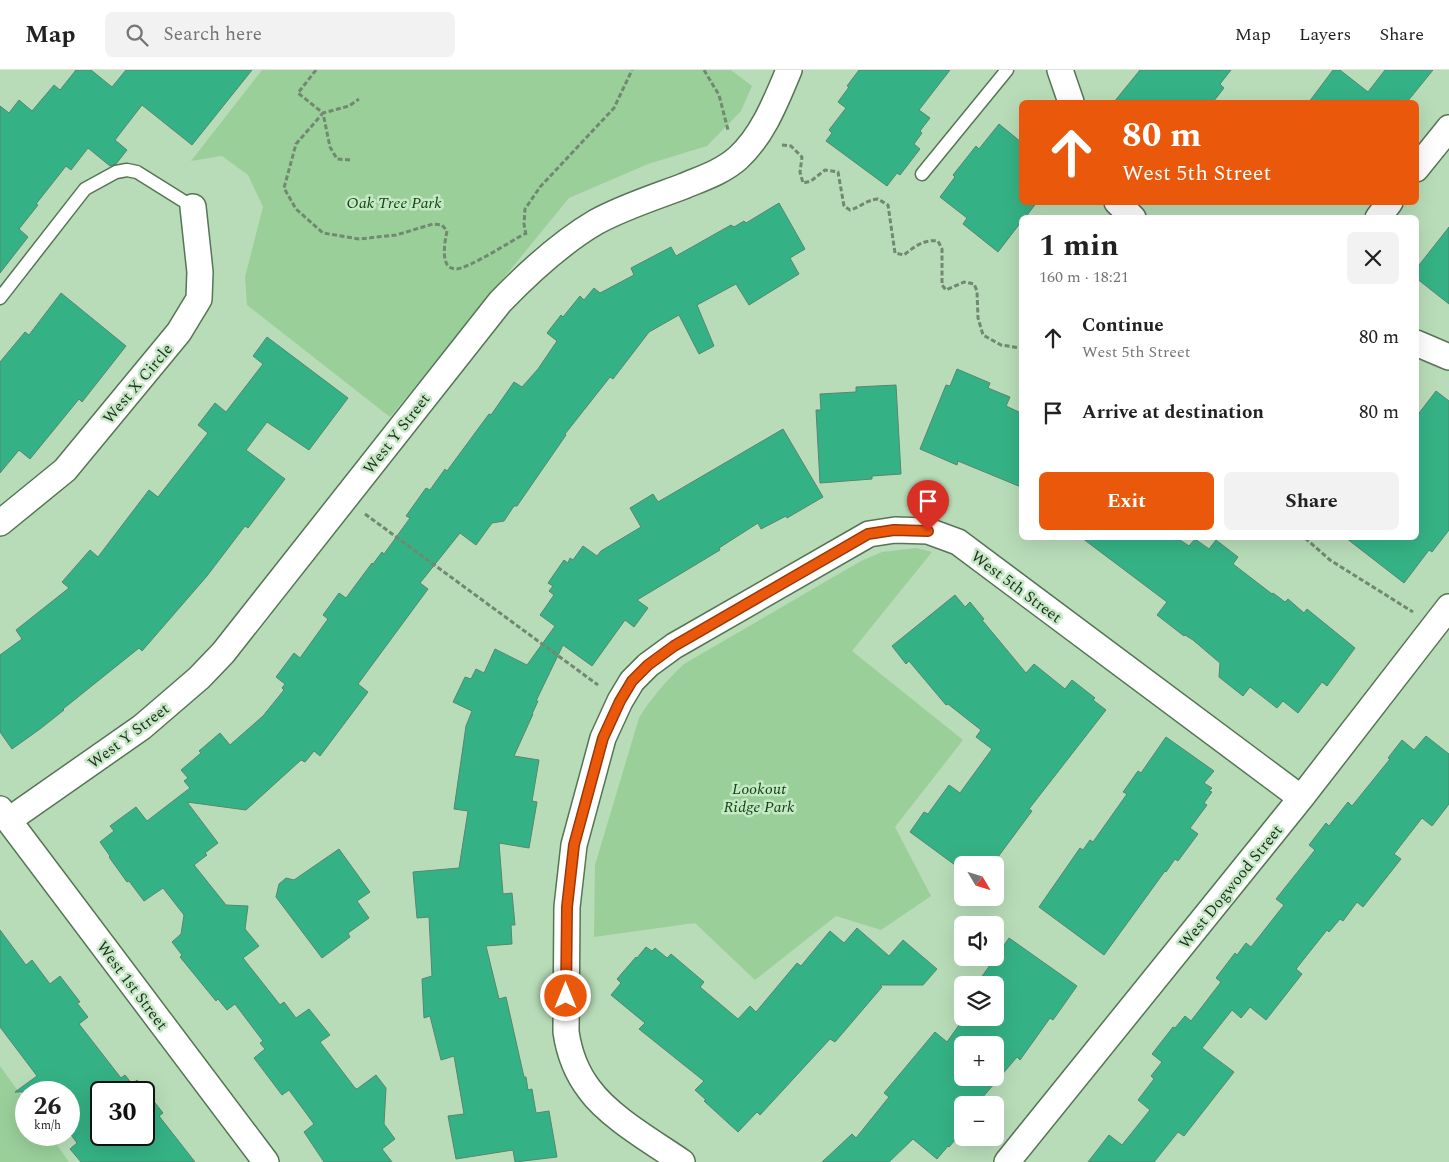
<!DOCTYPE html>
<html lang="en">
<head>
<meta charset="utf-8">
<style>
  :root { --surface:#fff; --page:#f2f2f2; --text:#222; --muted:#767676; --line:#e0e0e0; --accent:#ea580c }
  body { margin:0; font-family:Spectral,serif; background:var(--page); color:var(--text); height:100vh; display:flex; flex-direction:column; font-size:19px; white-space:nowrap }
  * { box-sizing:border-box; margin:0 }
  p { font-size:16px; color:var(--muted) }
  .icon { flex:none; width:28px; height:28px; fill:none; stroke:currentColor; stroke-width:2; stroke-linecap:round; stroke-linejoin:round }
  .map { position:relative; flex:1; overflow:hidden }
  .drawer { position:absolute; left:1019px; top:145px; width:400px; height:325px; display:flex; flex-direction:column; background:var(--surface); border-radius:8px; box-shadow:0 5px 20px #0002 }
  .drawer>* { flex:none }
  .hud { position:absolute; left:1019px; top:30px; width:400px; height:105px; border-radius:8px; box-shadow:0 5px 20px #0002; background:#ea580c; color:#fff; overflow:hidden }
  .needle { width:32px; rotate:128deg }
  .tools { position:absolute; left:954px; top:786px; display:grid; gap:10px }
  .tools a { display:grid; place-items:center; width:50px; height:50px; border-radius:8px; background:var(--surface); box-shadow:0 5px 20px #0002; font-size:25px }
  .speed { position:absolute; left:15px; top:1011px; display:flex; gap:10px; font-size:25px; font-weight:700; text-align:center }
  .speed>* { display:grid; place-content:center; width:65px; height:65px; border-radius:50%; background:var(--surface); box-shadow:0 5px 20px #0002; line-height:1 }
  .speed small { font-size:12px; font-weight:400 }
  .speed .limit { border:2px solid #111; border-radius:8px; background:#fff; color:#111 }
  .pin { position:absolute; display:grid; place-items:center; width:42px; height:42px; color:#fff; margin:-51px -21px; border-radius:50% 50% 50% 0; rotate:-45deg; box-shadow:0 0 5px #0007 }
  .pin .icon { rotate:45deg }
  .me { position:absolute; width:55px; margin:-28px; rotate:0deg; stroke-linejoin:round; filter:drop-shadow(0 0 4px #0008) }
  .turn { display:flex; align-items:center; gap:18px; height:105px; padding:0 20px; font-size:22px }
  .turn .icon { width:65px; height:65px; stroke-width:2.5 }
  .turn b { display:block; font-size:35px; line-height:42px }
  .round { display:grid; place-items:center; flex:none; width:52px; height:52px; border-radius:8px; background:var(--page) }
  .head { display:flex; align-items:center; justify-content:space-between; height:85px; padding:0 20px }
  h1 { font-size:30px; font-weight:700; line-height:38px }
  .action { display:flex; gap:10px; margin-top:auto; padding:10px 20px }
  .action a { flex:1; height:58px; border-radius:8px; background:var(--accent); color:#fff; font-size:20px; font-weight:700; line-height:58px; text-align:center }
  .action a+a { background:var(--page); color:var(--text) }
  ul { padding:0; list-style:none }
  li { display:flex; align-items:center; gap:15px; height:75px; padding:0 20px }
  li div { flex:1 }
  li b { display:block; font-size:19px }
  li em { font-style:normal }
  header { display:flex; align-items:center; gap:30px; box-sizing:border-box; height:70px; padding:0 25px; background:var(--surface); border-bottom:1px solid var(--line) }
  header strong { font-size:24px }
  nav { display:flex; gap:28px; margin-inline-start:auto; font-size:18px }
  .search { width:350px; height:45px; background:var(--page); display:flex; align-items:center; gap:12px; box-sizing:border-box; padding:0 18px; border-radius:8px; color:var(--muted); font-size:19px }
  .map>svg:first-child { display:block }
</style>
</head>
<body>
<header>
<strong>Map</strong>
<div class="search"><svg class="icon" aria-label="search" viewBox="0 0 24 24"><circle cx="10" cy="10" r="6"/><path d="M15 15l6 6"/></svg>Search here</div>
<nav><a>Map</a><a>Layers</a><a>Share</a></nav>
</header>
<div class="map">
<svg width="1449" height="1092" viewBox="0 0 1449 1092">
  <rect width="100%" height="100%" fill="#b8dcb8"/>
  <!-- green -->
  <path fill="#9acf9a" d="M262 0H731L752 16 741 41 707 76 648 94 569 128 390 347 247 235 245 207 263 137 248 105 222 86 191 91Z
    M916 478 932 482 852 581 963 670 895 757 931 826 881 860 836 846 755 910 695 853 594 867 595 795 639 648C652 627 666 611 684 594L861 491 882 482Z
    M0 996 26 1032V1065H50L69 1092H0Z"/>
  <!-- building -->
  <path fill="#35b285" stroke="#568671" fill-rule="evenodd" d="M76 0H91L112 17 126 0H252L192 75 142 35 115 70 127 80 116 94 110 96 88 78 71 100 66 96 36 134 38 135 19 159 28 167 0 203V36L9 43 19 30 32 41 54 15 60 20Z
    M859 0H950L919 40 930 48 920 61 922 63 914 74 920 79 900 105 897 103 887 116 826 71 832 63 829 60 846 38 838 32 849 17 847 16Z
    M1140 0H1231L1220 14 1224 18 1213 32H1114Z
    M1333 0H1340L1368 22 1385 0H1433L1407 32H1309Z
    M999 54 1021 72V132H1037L1025 148H1021V152L998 182 963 154 967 148 940 127 955 107 953 105 976 76 979 79Z
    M779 133 805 179 790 188 799 204 749 235 736 214 697 235 714 276 699 284 679 245 649 262 613 309 610 307 565 364 566 365 517 436H514L504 451 492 453 476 475 460 463 420 513 428 519 358 614 368 622 320 686 314 681 305 692 301 690 246 740 187 732 218 773 205 783 207 785 194 795 226 835 248 836 245 859 259 876 243 888 280 935 284 932 296 948 309 939 330 965 320 972 355 1018 357 1019 376 1005 386 1018 384 1054 395 1069 382 1079 392 1092H324L304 1062 314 1054 289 1020 282 1025 254 988 265 979 260 973 263 971 235 934 227 940 218 929 216 931 180 887 182 885 172 872 181 864 184 845 163 818 144 831 129 811 127 812 109 787 110 786 100 772 114 761 110 756 136 737 147 751 190 718 184 711 188 708 181 700 201 683 199 681 220 663 230 675 263 646 284 620 282 618 285 614 276 607 294 583 300 588 328 549 323 545 339 523 346 528 372 493 373 494 382 482 384 484 410 448 406 446 426 418 430 420 445 399 447 401 489 344 491 345 514 312 522 317 538 299 557 271 547 263 561 245 563 247 580 226 584 230 594 218 600 223 634 205 631 198 671 177 676 186 731 155 734 157 744 151 746 153Z
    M1449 157V234L1416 208V199Z
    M61 223 126 276 82 332 79 329 30 389 19 380 0 403V292L25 262 29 265Z
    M267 267 348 328 309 380 267 352 246 380 285 409 248 458 245 456 207 506 142 581 139 578 63 639 64 640 40 659 12 679 0 662V585L22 569 16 560 69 518 62 512 90 480 98 487 149 420 158 427 208 363 198 355 215 333 226 342 263 294 253 286Z
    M957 299 990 313 988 318 1010 327 1006 336 1021 343V417L958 391 957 395 920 379 946 315 950 316Z
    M896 315 901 404 872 406V409L820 413 816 340H821L820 324 856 322V317Z
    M1436 321 1449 331V460L1432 482 1429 480 1404 513 1346 468H1416V347Z
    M783 359 823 427 787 448 786 446 761 459 758 453 719 478 720 480 637 530 648 538 634 557 625 550 592 596 563 575 536 631H538L532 644H533L514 686 539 690 532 731 537 732 529 778 499 773 503 824 512 823 515 855H511L512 874 486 876 499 929 506 927 524 1007H526L528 1020 532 1019 536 1043 549 1041 557 1087 515 1092 513 1080 456 1089 448 1046 464 1044 454 986 441 990 430 946 424 948 422 909 432 906 429 847 417 848 413 802 459 798 468 741 454 739 466 656 472 641 453 632 465 607 471 609 476 599 484 603 495 579 527 595 555 556 540 545 554 525 549 521 553 516 548 513 564 490 568 493 570 488 573 490 583 476 597 486 601 481 641 457 630 438 653 424 658 432Z
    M1082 468H1177L1189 476 1195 469 1209 479 1216 470 1238 487 1233 494 1272 524 1273 523 1285 532 1288 529 1304 543 1307 539 1355 578 1327 616 1322 612 1298 643 1283 631 1277 638 1250 617 1243 626 1219 607 1220 593 1193 570 1185 565 1184 566 1157 545 1167 532Z
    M955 525 965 537 970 532 984 549 982 550 1026 603 1034 594 1065 619 1072 610 1095 628 1093 630 1106 640 1029 739 1032 741 992 795H955L910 762 924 742 928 744 949 715 960 723 992 679 976 667 981 660 948 634 946 635 909 591 906 594 892 576Z
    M1426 666 1449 684V734L1432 756 1422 748 1394 784 1401 789 1363 837 1357 832 1343 851 1340 849 1329 862 1327 860 1296 899 1302 904 1266 950 1250 937 1241 948 1232 940 1202 978 1234 1002 1184 1066 1178 1062 1154 1092H1088L1109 1065 1122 1075 1150 1040 1138 1030 1154 1009 1151 1006 1162 992 1152 984 1173 957 1175 958 1185 946 1191 951 1221 912 1216 908 1235 883 1237 885 1246 873 1251 877 1284 835 1276 829 1315 780 1309 775 1326 753 1329 756 1348 732 1352 736 1390 689 1388 688 1402 670 1414 680Z
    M1166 667 1214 701 1204 713 1212 718 1209 721 1212 722 1204 733 1207 735 1190 758 1198 764 1178 791 1175 789 1166 802 1165 801 1104 885 1039 837 1080 778 1083 780 1090 770 1093 772 1127 724 1123 722 1138 701 1141 703Z
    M339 779 370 822 357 831 369 848 348 863 350 867 322 888 276 827 279 814 286 808 294 810Z
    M857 858 889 886 903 870 937 899 923 915H880L882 917 835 972 830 969 760 1045 757 1042 738 1062 704 1031 706 1030 695 1020 704 1011 639 959 645 953 611 925 621 913 617 909 636 887 637 888 646 877 652 881 655 878 667 888 671 884 704 912 700 917 738 949 750 936 756 942 797 893 801 896 830 861 844 873Z
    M0 860 26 895 32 890 50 914 60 906 80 932 77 933 88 947 79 954 121 1008 125 1005 132 1014 137 1010 163 1043 159 1046 195 1092H81L70 1079 77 1073 69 1062V1022H15L37 1006 0 957ZM101 1022H144V1065H101Z
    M1009 868 1077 916 1053 950 1050 948 1020 990 1017 987 976 1035H962V1062L949 1077 948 1076 937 1089 913 1069 889 1092H822L852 1064 856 1068 889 1027 884 1023 935 962 947 972 964 948H995V915H976ZM962 975H995V1008H962Z"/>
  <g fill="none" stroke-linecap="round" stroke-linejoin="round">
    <!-- service casing -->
    <g stroke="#557555" stroke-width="15">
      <path id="service" d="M922 104 1007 0
        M0 228 85 119 116 102 127 100 137 102 193 137"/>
    </g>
    <!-- minor casing -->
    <g stroke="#557555" stroke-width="28">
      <path id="minor" d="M1060 0 1071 32
        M1416 99 1449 58
        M1117 132 1133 148
        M1378 148 1390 132
        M1416 273 1449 287
        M0 453 65 400 179 262 199 229 200 202 193 137
        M0 739 266 1092
        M9 750 142 657 199 608 223 583 500 232C529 202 560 173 596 152 623 137 655 127 684 116 703 108 722 102 738 88 763 65 776 31 789 0
        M682 1092C653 1072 609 1047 589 1019 576 1002 569 982 566 962L567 837 574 775 603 668 620 631 632 611 648 595 674 576 869 464 895 460 928 461 958 472 1301 728
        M1007 1092 1301 728 1449 537"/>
    </g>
    <!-- path -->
    <path stroke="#708970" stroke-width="3" stroke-dasharray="5 2.5" stroke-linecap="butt" d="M316 0 298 23 323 43 296 74 284 118 296 139 323 163 359 169 396 165 433 154 442 155 447 161C445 171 439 199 456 199 468 199 513 170 526 163
      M704 0 719 25 728 60
      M782 75 791 76 802 87 800 102 803 113 811 111 825 100 838 102 844 136 850 140C861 137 866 130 878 129L888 135 895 183 904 185C914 177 924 169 938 171L942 179V215L946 220 964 212 974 214 977 221 978 248 983 265 1001 275 1021 278
      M350 90 337 89 330 77 323 43 349 36 359 29
      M526 165 524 154 525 139 540 117 614 38 632 0
      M365 444 598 615
      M1305 468 1330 490 1413 542"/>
    <!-- service -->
    <use href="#service" stroke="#fff" stroke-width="12"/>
    <!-- minor -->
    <use href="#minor" stroke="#fff" stroke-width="25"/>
  </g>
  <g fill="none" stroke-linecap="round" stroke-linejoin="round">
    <!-- route casing -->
    <g stroke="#983908" stroke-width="12">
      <path id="route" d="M566 926 567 837 574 775 603 668 620 631 632 611 648 595 674 576 868 464 894 460 928 461"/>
    </g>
    <!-- route -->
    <use href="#route" stroke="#ea580c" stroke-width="9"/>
  </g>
  <g text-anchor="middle" stroke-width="5" stroke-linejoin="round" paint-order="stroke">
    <!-- park labels -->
    <g font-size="16" font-style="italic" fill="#104516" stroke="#c5e9c4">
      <text x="394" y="138">Oak Tree Park</text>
      <text x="759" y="724">Lookout<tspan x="759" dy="18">Ridge Park</tspan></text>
    </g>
    <!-- street labels -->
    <g font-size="16" fill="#1f2d1f" stroke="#c5e9c4">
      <text transform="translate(137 313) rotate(-50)" y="6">West X Circle</text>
      <text transform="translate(396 363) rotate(-52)" y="6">West Y Street</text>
      <text transform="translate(1017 516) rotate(37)" y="6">West 5th Street</text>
      <text transform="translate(128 665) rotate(-37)" y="6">West Y Street</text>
      <text transform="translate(1230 816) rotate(-51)" y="6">West Dogwood Street</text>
      <text transform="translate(133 915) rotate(53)" y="6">West 1st Street</text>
    </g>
  </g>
</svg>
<div class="tools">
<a><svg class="needle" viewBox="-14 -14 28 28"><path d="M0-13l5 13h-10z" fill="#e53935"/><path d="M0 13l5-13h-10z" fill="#767676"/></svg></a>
<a><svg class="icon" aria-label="sound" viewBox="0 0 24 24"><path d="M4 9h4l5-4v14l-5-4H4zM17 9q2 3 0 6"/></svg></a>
<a><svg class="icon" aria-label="layers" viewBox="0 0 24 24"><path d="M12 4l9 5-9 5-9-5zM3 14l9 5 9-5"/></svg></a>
<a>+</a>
<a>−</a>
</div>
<div class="speed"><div>26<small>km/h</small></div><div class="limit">30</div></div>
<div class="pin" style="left:928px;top:461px;background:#d93025"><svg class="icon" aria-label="arrive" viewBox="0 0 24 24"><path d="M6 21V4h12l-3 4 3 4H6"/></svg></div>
<svg class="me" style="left:566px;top:926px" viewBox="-20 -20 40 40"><circle r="17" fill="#ea580c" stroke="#fff" stroke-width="3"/><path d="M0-11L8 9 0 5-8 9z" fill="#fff"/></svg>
<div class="hud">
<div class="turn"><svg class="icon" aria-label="ahead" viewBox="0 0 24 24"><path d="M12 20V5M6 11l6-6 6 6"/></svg><div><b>80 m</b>West 5th Street</div></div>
</div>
<section class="drawer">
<div class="head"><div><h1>1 min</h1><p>160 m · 18:21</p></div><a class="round"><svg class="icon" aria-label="close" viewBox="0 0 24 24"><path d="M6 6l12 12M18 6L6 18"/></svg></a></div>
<ul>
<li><svg class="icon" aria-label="ahead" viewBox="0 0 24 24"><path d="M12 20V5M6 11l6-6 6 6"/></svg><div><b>Continue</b><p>West 5th Street</p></div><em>80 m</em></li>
<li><svg class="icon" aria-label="arrive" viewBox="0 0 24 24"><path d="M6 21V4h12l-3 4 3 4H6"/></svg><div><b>Arrive at destination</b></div><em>80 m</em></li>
</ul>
<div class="action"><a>Exit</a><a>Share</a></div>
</section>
</div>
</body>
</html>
